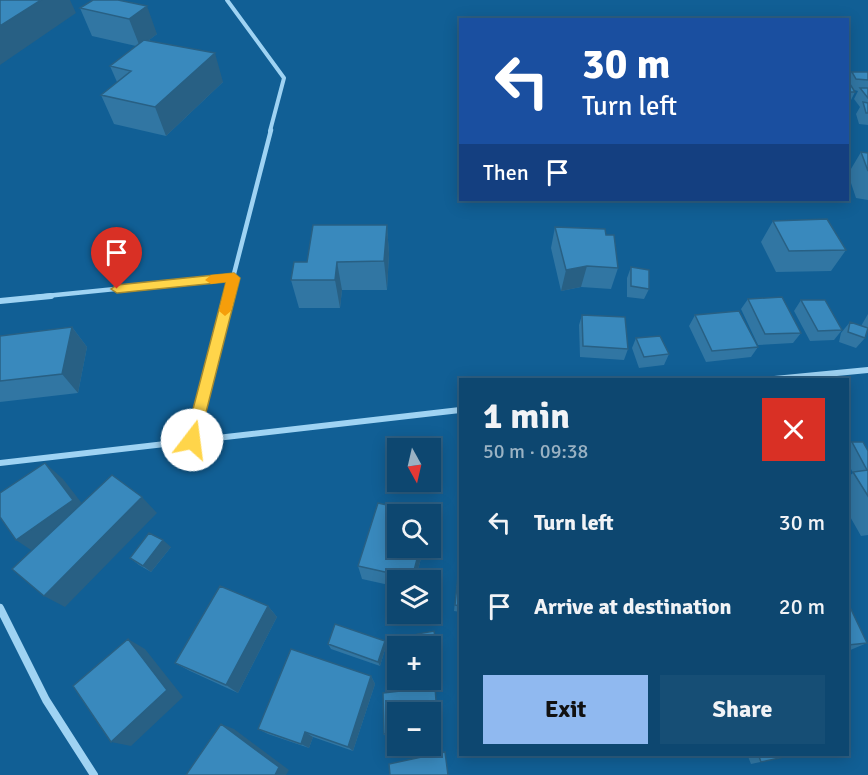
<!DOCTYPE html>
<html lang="en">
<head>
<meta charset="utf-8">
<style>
  :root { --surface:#0d4770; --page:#164e75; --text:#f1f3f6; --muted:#9ab2c3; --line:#2d5f83; --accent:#90b9f0 }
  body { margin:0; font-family:Signika,sans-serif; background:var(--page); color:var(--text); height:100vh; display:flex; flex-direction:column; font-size:22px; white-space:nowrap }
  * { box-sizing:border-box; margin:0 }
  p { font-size:20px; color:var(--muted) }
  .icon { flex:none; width:33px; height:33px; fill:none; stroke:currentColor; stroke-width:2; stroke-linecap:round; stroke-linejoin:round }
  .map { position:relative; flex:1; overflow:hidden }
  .details { position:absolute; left:459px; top:378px; width:390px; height:378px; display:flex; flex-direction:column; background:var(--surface); border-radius:0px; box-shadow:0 3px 15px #0003,0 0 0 2px var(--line) }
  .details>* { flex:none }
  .top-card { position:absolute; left:459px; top:18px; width:390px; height:183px; border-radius:0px; box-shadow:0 3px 15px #0003,0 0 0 2px var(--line); background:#1a4fa0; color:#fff; overflow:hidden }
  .needle { width:39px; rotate:172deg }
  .controls { position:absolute; left:387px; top:438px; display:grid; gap:12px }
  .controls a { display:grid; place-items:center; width:54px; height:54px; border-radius:0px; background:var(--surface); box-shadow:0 3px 15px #0003,0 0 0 2px var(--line); font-size:30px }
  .pin { position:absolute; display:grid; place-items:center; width:51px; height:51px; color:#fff; margin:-62px -26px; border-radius:50% 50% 50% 0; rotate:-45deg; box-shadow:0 0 6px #0007 }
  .pin .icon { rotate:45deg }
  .me { position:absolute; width:66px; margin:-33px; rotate:15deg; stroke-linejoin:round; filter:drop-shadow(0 0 4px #0008) }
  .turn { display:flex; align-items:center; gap:21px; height:126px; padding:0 24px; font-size:27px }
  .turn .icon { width:78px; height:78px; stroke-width:2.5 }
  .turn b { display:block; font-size:42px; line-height:51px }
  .then { display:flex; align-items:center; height:57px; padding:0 24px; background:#0003; gap:12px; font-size:22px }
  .round { display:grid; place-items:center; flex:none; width:63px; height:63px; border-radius:0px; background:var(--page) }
  .head { display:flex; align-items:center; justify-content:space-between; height:102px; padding:0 24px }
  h1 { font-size:36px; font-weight:800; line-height:45px }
  .primary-button { display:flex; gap:12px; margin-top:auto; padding:12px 24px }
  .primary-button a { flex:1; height:69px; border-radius:0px; background:var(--accent); color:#111; font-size:24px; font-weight:800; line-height:69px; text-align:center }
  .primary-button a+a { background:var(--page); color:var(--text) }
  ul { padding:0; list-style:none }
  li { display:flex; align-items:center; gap:18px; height:84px; padding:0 24px }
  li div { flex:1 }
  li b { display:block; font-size:22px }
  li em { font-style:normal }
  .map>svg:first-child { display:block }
</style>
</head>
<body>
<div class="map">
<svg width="868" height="775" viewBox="0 0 868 775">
  <rect width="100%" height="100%" fill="#115f95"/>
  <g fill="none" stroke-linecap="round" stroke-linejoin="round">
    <!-- minor-far3 -->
    <path stroke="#9fd3f3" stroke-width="4" d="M227 0 284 78 270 131"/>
    <!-- minor-far2 -->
    <path stroke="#9fd3f3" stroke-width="4.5" d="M36 297 234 277
      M228 297 271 130"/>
    <!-- minor-far1 -->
    <path stroke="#9fd3f3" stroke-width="6" d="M0 301 51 296
      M764 380 868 370
      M192 440 229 296
      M0 463 460 410"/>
    <!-- minor -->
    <path stroke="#9fd3f3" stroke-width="8" d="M0 608 46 700 94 775"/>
  </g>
  <!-- wall -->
  <path fill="#3176a3" d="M118 0 157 34 149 40 223 82 166 136 114 124 101 95 117 82 110 66 136 46 92 36 80 8Z
    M852 72H868V125L859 124 856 114 860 107 854 99 858 91 854 90 855 92 849 104H848V79Z
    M861 152 868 153V200L856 198 848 174Z
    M773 221 846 250 831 271 776 272 761 242Z
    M387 225 389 254 387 290H342L340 308H299L291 280 307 262Z
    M555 227 606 235 618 268 611 289 581 287 561 291 551 248Z
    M631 267 649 289 644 299 627 297V278Z
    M748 299 801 333 793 343 758 345 741 309Z
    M801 300 842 330 834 340 810 341 794 311Z
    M868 314V329L865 338 856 348 839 342 841 333 850 322 861 326Z
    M582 315 628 349 624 360 580 357 579 325Z
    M695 315 758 347 751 357 706 362 689 326Z
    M72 327 87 347 78 393 0 402V336Z
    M636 338 669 354 664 365 639 368 632 348Z
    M852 442 868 451V535L861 536 848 513V477L853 473 848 463V446Z
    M171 547 151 572 139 565 130 558Z
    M424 548 415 580H398V587L362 579 358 566Z
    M460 556V612L454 611Z
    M848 603 867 643 848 651Z
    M268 606 277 617 238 693 190 671 175 663Z
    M385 641 386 646 380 666 331 649 328 644Z
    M430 646 437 651V656L430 657Z
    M371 676 375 684 353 751 313 737 309 748 268 734 258 729Z
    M435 687 438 731 430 732V712H398V735L386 737 384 734 383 693Z
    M747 754H798L751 764Z"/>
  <!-- shaded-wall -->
  <path fill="#286084" d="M41 0H70L76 13 0 65V26Z
    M147 6 157 34 140 47 129 19Z
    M215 53 223 82 166 136 155 107Z
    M387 225 389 254 387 290 384 261Z
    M337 262 342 290 340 308 335 280Z
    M587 266 581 287 561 291 566 270Z
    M72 327 87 347 78 393 62 374Z
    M45 463 63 479 91 515 37 554 16 540Z
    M142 497 157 513 65 607 44 596Z
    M163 540 171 547 151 572 143 566Z
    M420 548H424L415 580H412Z
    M268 606 277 617 238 693 226 685Z
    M128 639 145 649 183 697 131 746 111 742Z
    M385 641 386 646 380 666 378 662Z
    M371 676 375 684 353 751 348 747Z
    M221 724 234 729 289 770 286 775H275Z
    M305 732 313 737 309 748 301 744Z"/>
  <!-- building -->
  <path fill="#3989bd" stroke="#286084" stroke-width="1.5" d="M0 0H41L0 26Z
    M93 0H118L147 6 129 19 80 8Z
    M144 40 215 53 155 107 101 95 131 71 110 66Z
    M852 72H868V80L856 79Z
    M848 81 855 92H848Z
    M860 88H868V98Z
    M863 102 868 103V113H866Z
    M861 152 868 153V171Z
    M827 219 846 250 789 251 773 221Z
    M313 225H387L384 261 337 262 335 280H291L294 262H307Z
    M555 227 605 229 606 235H614L618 268 587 266 566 270Z
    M631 267 649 270V289L631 286Z
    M782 297 801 333 765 334 748 299Z
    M801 300H825L842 330 818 331Z
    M739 311 758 347 712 351 695 315Z
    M582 315 625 317 628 349 583 346Z
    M850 322 868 328 865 338 848 332Z
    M72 327 62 374 0 381V336Z
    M660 336 669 354 644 357 636 338Z
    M852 442H863L868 451V470H867Z
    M45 463 73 500 16 540 0 517V493Z
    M868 470V496L853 472Z
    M112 475 142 497 44 596 12 569Z
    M378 503 427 514H398V548H420L412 578 358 566Z
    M149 533 163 540 143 566 130 558Z
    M460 556V606L455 605Z
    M220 586 268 606 226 685 175 663Z
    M848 603 867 643 848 645Z
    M335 624 385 641 378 662 328 644Z
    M434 631 437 651 430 652V646H419L417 634Z
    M128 639 167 690 111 742 73 686Z
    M291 649 371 676 348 747 305 732 301 744 258 729Z
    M435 687 438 728 430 729V712H398V733L384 734 383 693Z
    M221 724 279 767 275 775H186Z
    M445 752 448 775H390L389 764Z
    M758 754H798L761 762Z"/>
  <!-- route -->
  <path fill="#ffd54a" stroke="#a68a30" stroke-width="1.5" d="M234 273 240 278 199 440 197 444 192 446 187 444 185 440 226 282 117 293 111 289 117 285Z"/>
  <!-- slow -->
  <path fill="#f59e0b" d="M234 273 240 278 231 311 225 316 219 311 226 282 211 284 205 280 211 275Z"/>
</svg>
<div class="controls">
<a><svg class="needle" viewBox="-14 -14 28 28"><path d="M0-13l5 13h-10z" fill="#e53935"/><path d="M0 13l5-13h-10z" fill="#9ab2c3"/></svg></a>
<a><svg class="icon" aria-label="search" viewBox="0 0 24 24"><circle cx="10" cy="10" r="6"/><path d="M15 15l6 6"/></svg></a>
<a><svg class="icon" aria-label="layers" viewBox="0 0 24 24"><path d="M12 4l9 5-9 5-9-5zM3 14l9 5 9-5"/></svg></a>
<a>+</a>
<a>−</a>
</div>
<div class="pin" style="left:117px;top:289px;background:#d93025"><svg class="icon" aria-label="arrive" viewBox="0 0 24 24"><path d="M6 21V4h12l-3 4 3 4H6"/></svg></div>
<svg class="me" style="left:192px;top:440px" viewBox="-20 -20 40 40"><circle r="19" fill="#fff"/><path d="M0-13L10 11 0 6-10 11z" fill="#ffd54a"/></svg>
<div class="top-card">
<div class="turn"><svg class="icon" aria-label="left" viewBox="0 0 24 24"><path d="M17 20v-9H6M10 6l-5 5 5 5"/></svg><div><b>30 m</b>Turn left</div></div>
<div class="then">Then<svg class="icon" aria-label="arrive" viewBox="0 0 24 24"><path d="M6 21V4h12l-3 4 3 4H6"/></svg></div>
</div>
<section class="details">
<div class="head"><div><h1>1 min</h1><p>50 m · 09:38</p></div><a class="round" style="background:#d93025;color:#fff"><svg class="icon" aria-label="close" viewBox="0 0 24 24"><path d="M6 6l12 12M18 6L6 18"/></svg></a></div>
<ul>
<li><svg class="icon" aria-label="left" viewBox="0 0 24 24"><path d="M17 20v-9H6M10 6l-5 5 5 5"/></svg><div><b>Turn left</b></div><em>30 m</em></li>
<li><svg class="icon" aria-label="arrive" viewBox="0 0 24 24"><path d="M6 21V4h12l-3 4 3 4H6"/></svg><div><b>Arrive at destination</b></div><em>20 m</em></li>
</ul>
<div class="primary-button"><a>Exit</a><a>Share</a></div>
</section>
</div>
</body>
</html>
